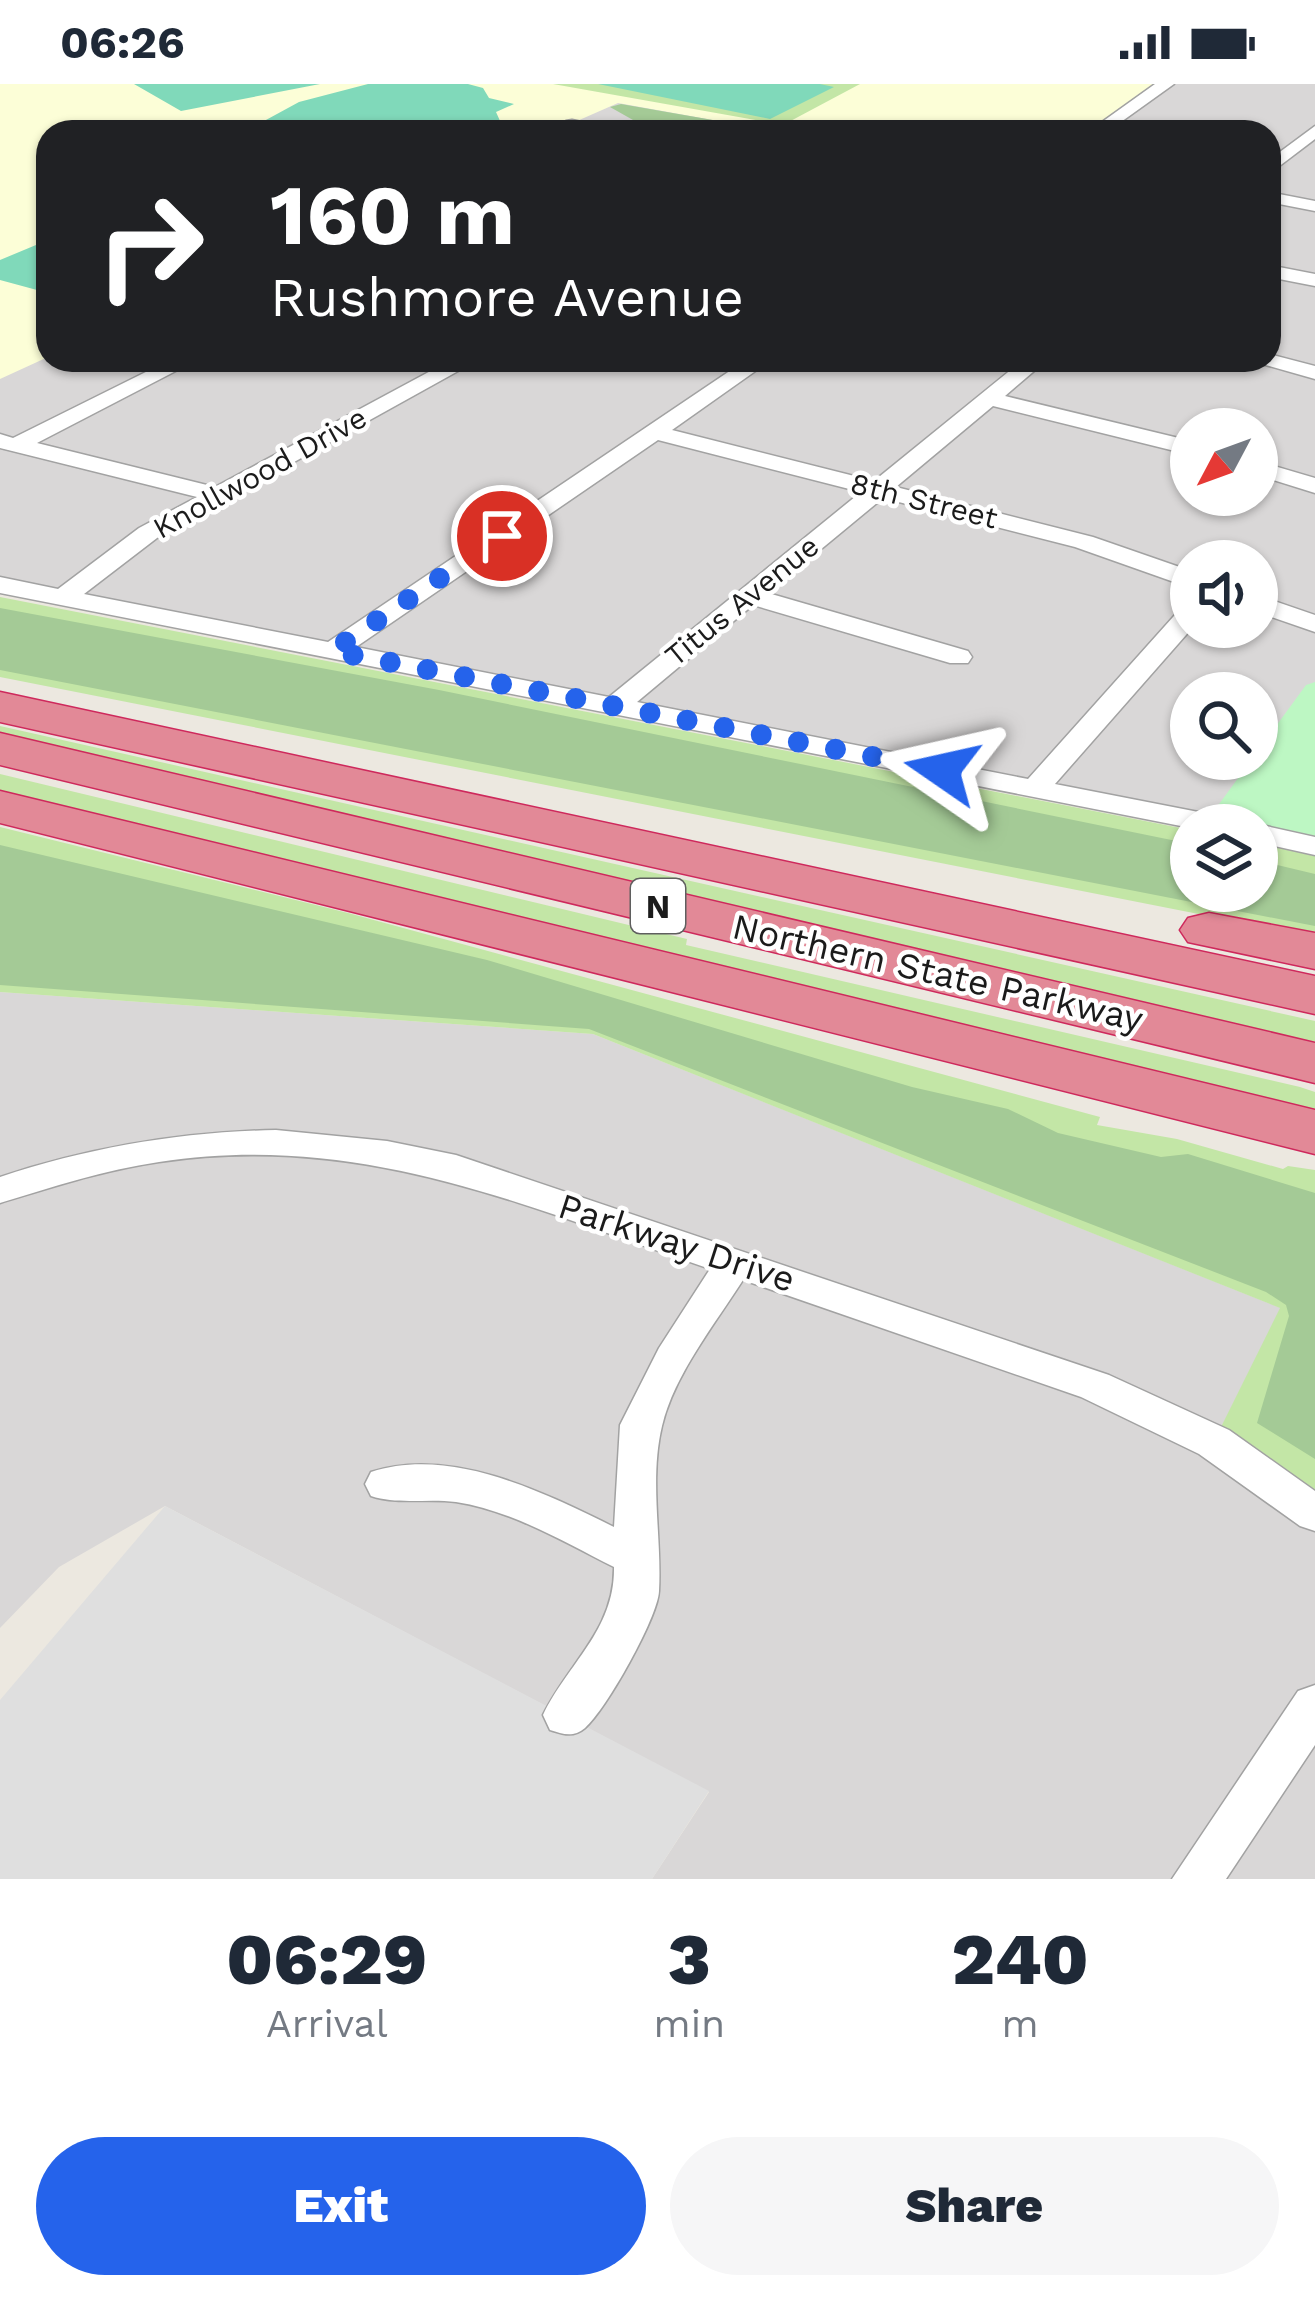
<!DOCTYPE html>
<html lang="en">
<head>
<meta charset="utf-8">
<style>
  :root { --surface:#fff; --page:#f6f6f7; --text:#1f2937; --muted:#747a83; --accent:#2563eb }
  body { margin:0; font-family:"Work Sans",sans-serif; background:var(--page); color:var(--text); height:100vh; display:flex; flex-direction:column; font-size:45px; white-space:nowrap }
  * { box-sizing:border-box; margin:0 }
  p { font-size:39px; color:var(--muted) }
  .icon { flex:none; width:66px; height:66px; fill:none; stroke:currentColor; stroke-width:2; stroke-linecap:round; stroke-linejoin:round }
  .map { position:relative; height:1795px; overflow:hidden }
  .drawer { display:flex; flex-direction:column; background:var(--surface); flex:1 }
  .drawer>* { flex:none }
  .top-card { position:absolute; left:36px; top:36px; width:1245px; height:252px; border-radius:36px; box-shadow:0 3px 9px #0004; background:#202124; color:#fff; overflow:hidden }
  .needle { width:78px; rotate:229deg }
  .fabs { position:absolute; left:1170px; top:324px; display:grid; gap:24px }
  .fabs a { display:grid; place-items:center; width:108px; height:108px; border-radius:50%; background:var(--surface); box-shadow:0 3px 9px #0004; font-size:60px }
  .pin { position:absolute; display:grid; place-items:center; width:102px; height:102px; color:#fff; margin:-51px; border:6px solid #fff; border-radius:50%; box-shadow:0 3px 12px #0007 }
  .me { position:absolute; width:132px; margin:-66px; rotate:281deg; stroke-linejoin:round; filter:drop-shadow(0 0 9px #0008) }
  .turn { display:flex; align-items:center; gap:42px; height:252px; padding:0 36px; font-size:54px }
  .turn .icon { width:156px; height:156px; stroke-width:2.5 }
  .turn b { display:block; font-size:84px; line-height:102px }
  .eta { display:flex; justify-content:space-evenly; align-items:center; height:204px; text-align:center }
  .eta b { font-size:72px; font-weight:800; line-height:84px }
  .primary-button { display:flex; gap:24px; margin-top:auto; padding:24px 36px }
  .primary-button a { flex:1; height:138px; border-radius:72px; background:var(--accent); color:#fff; font-size:48px; font-weight:800; line-height:138px; text-align:center }
  .primary-button a+a { background:var(--page); color:var(--text) }
  .status { display:flex; justify-content:space-between; align-items:center; height:84px; padding:0 60px; background:var(--surface); direction:ltr }
  .status svg { height:33px; fill:currentColor }
  .map>svg:first-child { display:block }
</style>
</head>
<body>
<div class="status"><b>06:26</b><svg viewBox="0 0 49 12"><path d="M0 12V9h3v3zM5 12V6h3v6zM10 12V3h3v9zM15 12V0h3v12zM26 1h20v11H26zM47 4h2v5h-2z"/></svg></div>
<div class="map">
<svg width="1315" height="1795" viewBox="0 0 1315 1795">
  <rect width="100%" height="100%" fill="#ece8e0"/>
  <!-- residential -->
  <path fill="#d9d7d7" fill-rule="evenodd" d="M0 0H1315V762L1257 741 0 501ZM48 48H1269V276H48ZM1191 345H1257V411H1191ZM1191 477H1257V543H1191ZM1191 609H1257V675H1191Z
    M0 908 593 950 1281 1224 1214 1358 1315 1430V1795H652L709 1708 165 1422 59 1483 0 1544Z"/>
  <!-- education -->
  <path fill="#fcfed7" d="M0 0H1166L1096 48H780L618 19 552 48H48V273L0 295Z"/>
  <!-- grass -->
  <path fill="#c3e6a6" d="M553 0H860L783 41Z
    M0 513 1191 746V807H1257V759L1315 772V853L0 593Z
    M0 642 1315 937V958L0 649Z
    M0 690 687 855 686 861 1300 1003 1315 1008V1031L0 714Z
    M0 743 348 829 1100 1033 1097 1041 1177 1055 1283 1085 1288 1082 1315 1086V1407L1221 1343 1280 1224 593 950 0 908Z"/>
  <!-- forest -->
  <path fill="#a4ca96" d="M621 20 730 39 714 48H640L633 36 610 23Z
    M0 524 439 606 1191 760V807H1257V776L1315 790V842L0 586Z
    M0 761 487 876 912 1003 1008 1025 1058 1049 1161 1073 1188 1070 1315 1109V1375L1257 1339 1289 1232 1286 1221 1266 1208 589 945 0 901Z"/>
  <!-- park -->
  <path fill="#bdf7c3" d="M1315 598V763L1257 741 1206 738 1252 675H1257V668L1306 601Z"/>
  <!-- pitch -->
  <path fill="#80d9ba" d="M134 0H320L181 27Z
    M368 0H468L483 4 489 14 514 20 496 28 505 48H244L299 18Z
    M598 0H820L834 3 770 35Z
    M48 156V209L0 196V176Z"/>
  <!-- parking -->
  <path fill="#dfdfdf" d="M165 1422 709 1707 652 1795H0V1616Z"/>
  <g fill="none" stroke-linecap="round" stroke-linejoin="round">
    <!-- minor casing -->
    <g stroke="#a2a2a2" stroke-width="3">
      <path id="minor" d="M1155 0H1174L1107 48H1088Z
        M572 36 612 44 614 48 566 45V37Z
        M1315 42V55L1269 90V76Z
        M1269 108 1315 117V127L1269 118Z
        M1269 181 1315 190V202L1269 193Z
        M1269 270 1315 282V295L1262 280 1258 276H1269Z
        M170 276H197L37 359 215 403 451 276H478L157 454 84 510 328 558 746 276H771L672 346 874 397 1023 276H1047L1005 312 1191 357V371L993 322 896 403 1093 453 1191 487V504L1075 463 883 414 768 509 968 567 972 573 968 579H950L753 521 637 618 1028 695 1182 523 1191 521 1193 543 1055 700 1219 732 1234 741 1191 744 0 509V493L58 505 139 444 197 413 0 364V350L13 354ZM658 356 861 408 609 613 356 563Z
        M1257 377 1315 394V409L1257 391Z
        M1257 511 1315 531V548L1257 528Z
        M1257 740 1315 753V771L1257 758V741H1253Z
        M276 1046 387 1057 456 1071 1109 1291 1229 1346 1315 1407V1447L1300 1442 1199 1370 1081 1313 743 1196C715 1240 674 1291 662 1342 649 1396 662 1454 659 1507 658 1533 606 1626 585 1644 573 1654 563 1650 550 1646L543 1631C568 1579 615 1546 614 1483 564 1458 513 1427 456 1418 428 1414 398 1421 371 1412L365 1400 371 1388C451 1362 543 1408 614 1443L620 1341 659 1264 710 1185C525 1122 360 1047 159 1078 104 1086 53 1103 0 1119V1093C91 1063 180 1048 276 1046Z
        M1315 1601V1661L1226 1795H1172L1298 1607Z"/>
    </g>
    <!-- motorway casing -->
    <g stroke="#ce295c" stroke-width="3">
      <path id="motorway" d="M0 608 1315 892V930L0 638Z
        M0 649 1315 959V999L0 681Z
        M0 707 1315 1026V1070L0 739Z
        M1209 829 1315 849V885L1188 858 1180 846 1188 834Z"/>
    </g>
    <!-- minor -->
    <use href="#minor" fill="#fff" fill-rule="evenodd"/>
    <!-- motorway -->
    <use href="#motorway" fill="#e28997" fill-rule="evenodd"/>
  </g>
  <g fill="none" stroke-linecap="round" stroke-linejoin="round">
    <!-- route -->
    <path stroke="#2563eb" stroke-width="21" stroke-dasharray="0 37.8" d="M502 452 332 567 942 686"/>
  </g>
  <g text-anchor="middle" stroke-width="9" stroke-linejoin="round" paint-order="stroke">
    <!-- far-street labels -->
    <g font-size="30" fill="#1b1b1b" stroke="#fff">
      <text transform="translate(260 389) rotate(-29)" y="10">Knollwood Drive</text>
      <text transform="translate(924 417) rotate(14)" y="10">8th Street</text>
      <text transform="translate(742 517) rotate(-39)" y="10">Titus Avenue</text>
    </g>
    <!-- shield labels -->
    <rect fill="#fff" stroke="#5f5f5f" stroke-width="3" x="631" y="795" width="54" height="54" rx="9"/>
    <g font-size="33" font-weight="bold" fill="#1b1b1b">
      <text x="658" y="834">N</text>
    </g>
    <!-- street labels -->
    <g font-size="36" fill="#1b1b1b" stroke="#fff">
      <text transform="translate(938 888) rotate(13)" y="13">Northern State Parkway</text>
      <text transform="translate(677 1158) rotate(18)" y="13">Parkway Drive</text>
    </g>
  </g>
</svg>
<div class="fabs">
<a><svg class="needle" viewBox="-14 -14 28 28"><path d="M0-13l5 13h-10z" fill="#e53935"/><path d="M0 13l5-13h-10z" fill="#747a83"/></svg></a>
<a><svg class="icon" aria-label="sound" viewBox="0 0 24 24"><path d="M4 9h4l5-4v14l-5-4H4zM17 9q2 3 0 6"/></svg></a>
<a><svg class="icon" aria-label="search" viewBox="0 0 24 24"><circle cx="10" cy="10" r="6"/><path d="M15 15l6 6"/></svg></a>
<a><svg class="icon" aria-label="layers" viewBox="0 0 24 24"><path d="M12 4l9 5-9 5-9-5zM3 14l9 5 9-5"/></svg></a>
</div>
<div class="pin" style="left:502px;top:452px;background:#d93025"><svg class="icon" aria-label="arrive" viewBox="0 0 24 24"><path d="M6 21V4h12l-3 4 3 4H6"/></svg></div>
<svg class="me" style="left:942px;top:686px" viewBox="-20 -20 40 40"><path d="M0-17L14 15 0 8-14 15z" fill="#2563eb" stroke="#fff" stroke-width="4"/></svg>
<div class="top-card">
<div class="turn"><svg class="icon" aria-label="right" viewBox="0 0 24 24"><path d="M7 20v-9h11M14 6l5 5-5 5"/></svg><div><b>160 m</b>Rushmore Avenue</div></div>
</div>
</div>
<section class="drawer">
<div class="eta">
<div><b>06:29</b><p>Arrival</p></div>
<div><b>3</b><p>min</p></div>
<div><b>240</b><p>m</p></div>
</div>
<div class="primary-button"><a>Exit</a><a>Share</a></div>
</section>
</body>
</html>
